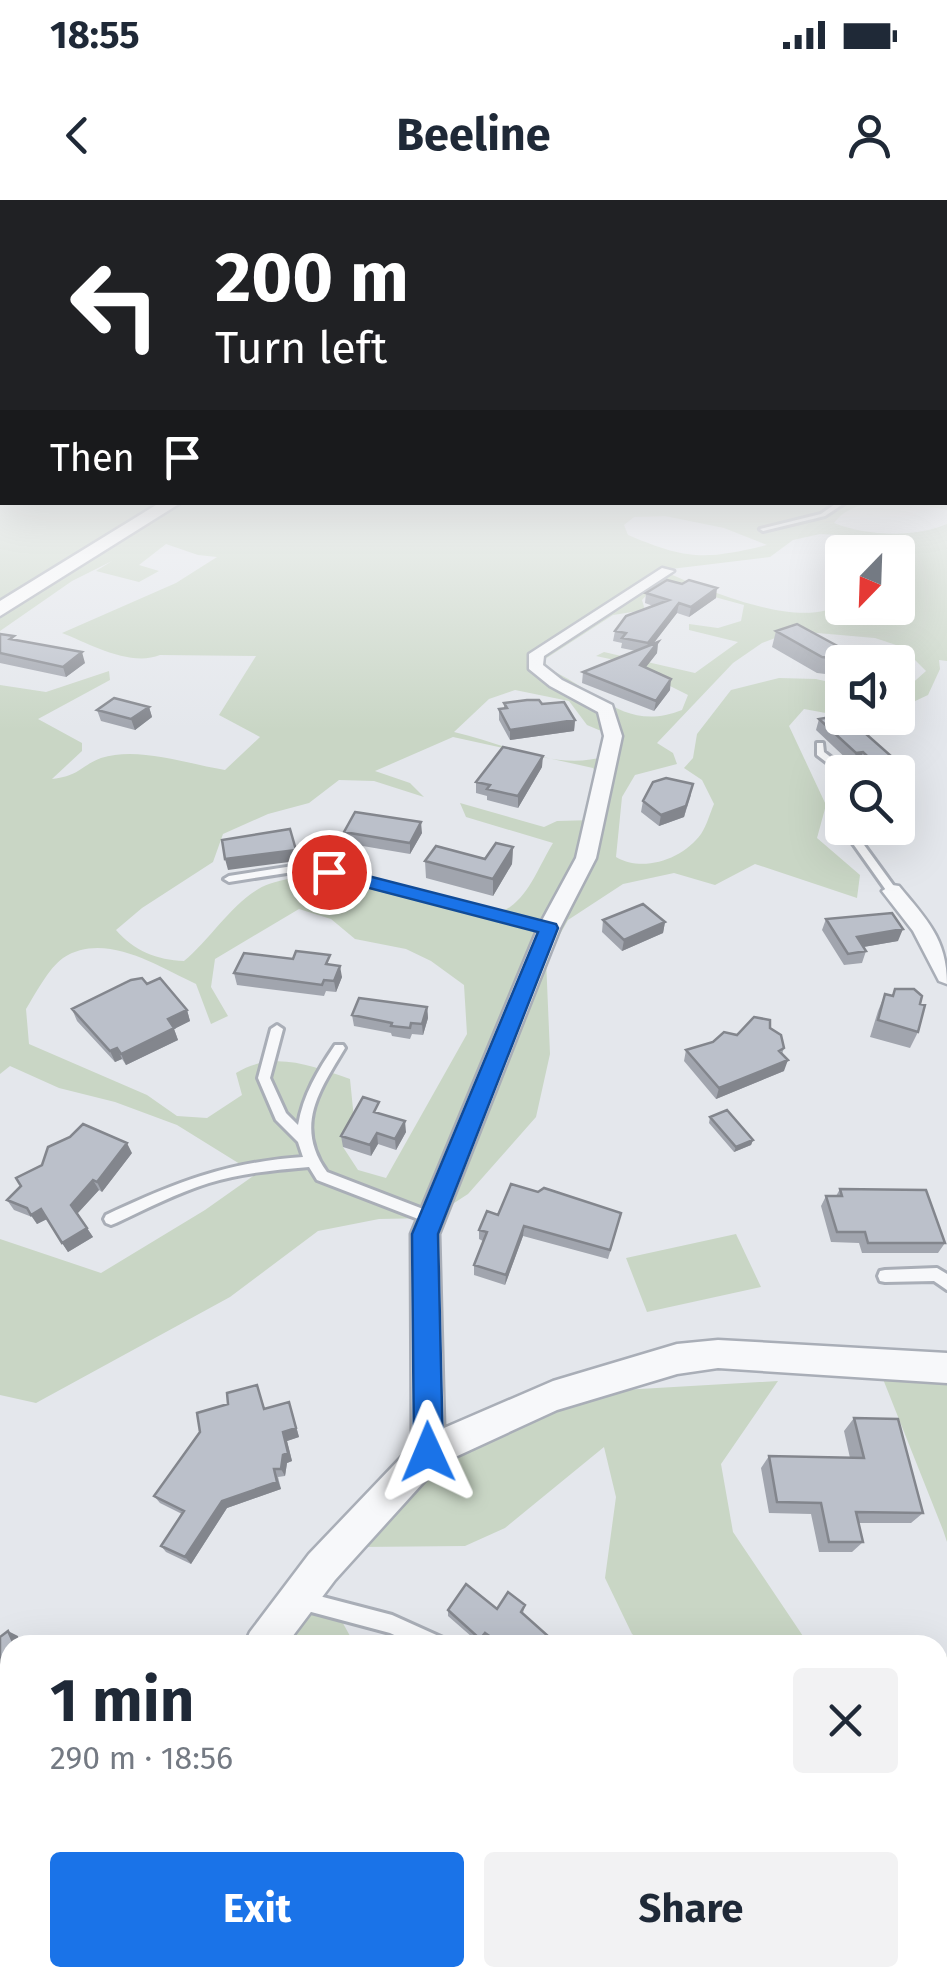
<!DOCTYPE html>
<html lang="en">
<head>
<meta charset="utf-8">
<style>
  :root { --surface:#fff; --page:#f2f2f3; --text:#1f2937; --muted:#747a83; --accent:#1a73e8 }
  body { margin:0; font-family:"Fira Sans",sans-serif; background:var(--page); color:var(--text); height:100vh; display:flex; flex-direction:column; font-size:38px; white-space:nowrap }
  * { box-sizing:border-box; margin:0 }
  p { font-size:32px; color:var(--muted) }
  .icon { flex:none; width:55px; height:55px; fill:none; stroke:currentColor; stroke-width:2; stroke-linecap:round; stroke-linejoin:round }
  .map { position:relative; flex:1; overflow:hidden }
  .side { position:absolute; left:0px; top:1435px; width:948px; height:352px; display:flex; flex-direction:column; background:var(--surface); border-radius:30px 30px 0 0; box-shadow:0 10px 40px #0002 }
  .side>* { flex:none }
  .hud { position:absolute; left:0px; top:0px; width:948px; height:305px; box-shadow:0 10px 40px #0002; background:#202124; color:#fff; overflow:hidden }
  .needle { width:65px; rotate:203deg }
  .fabs { position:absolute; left:825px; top:335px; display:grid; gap:20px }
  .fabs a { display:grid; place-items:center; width:90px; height:90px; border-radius:10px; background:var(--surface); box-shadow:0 10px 40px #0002; font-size:50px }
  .pin { position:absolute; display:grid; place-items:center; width:85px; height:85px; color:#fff; margin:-42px; border:5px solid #fff; border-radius:50%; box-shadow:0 2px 10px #0007 }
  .me { position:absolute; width:110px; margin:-55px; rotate:359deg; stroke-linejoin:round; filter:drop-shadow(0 0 8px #0008) }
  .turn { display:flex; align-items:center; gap:35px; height:210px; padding:0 50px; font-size:45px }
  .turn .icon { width:130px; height:130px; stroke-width:2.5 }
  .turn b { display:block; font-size:70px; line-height:85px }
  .then { display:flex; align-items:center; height:95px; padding:0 50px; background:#0003; gap:20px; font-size:38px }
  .round { display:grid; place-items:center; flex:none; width:105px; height:105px; border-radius:10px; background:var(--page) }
  .head { display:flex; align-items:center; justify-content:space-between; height:170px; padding:0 50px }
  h1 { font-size:60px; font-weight:700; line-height:75px }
  .primary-button { display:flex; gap:20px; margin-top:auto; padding:20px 50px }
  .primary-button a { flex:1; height:115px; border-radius:10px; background:var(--accent); color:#fff; font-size:40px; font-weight:700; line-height:115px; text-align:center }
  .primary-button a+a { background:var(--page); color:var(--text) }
  .status { display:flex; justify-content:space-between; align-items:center; height:70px; padding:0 50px; background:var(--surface); direction:ltr }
  .status svg { height:28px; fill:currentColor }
  header { display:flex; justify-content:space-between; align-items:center; height:130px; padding:0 50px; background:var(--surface); font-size:45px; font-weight:700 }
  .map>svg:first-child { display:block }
</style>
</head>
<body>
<div class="status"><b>18:55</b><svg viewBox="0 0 49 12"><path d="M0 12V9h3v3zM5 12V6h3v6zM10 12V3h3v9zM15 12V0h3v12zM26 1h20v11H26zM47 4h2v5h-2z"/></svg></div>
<header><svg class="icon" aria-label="back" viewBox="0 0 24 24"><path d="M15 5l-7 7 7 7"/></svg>Beeline<svg class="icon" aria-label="person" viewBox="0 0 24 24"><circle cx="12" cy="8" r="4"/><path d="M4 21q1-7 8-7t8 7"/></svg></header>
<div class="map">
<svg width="947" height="1786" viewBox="0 0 947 1786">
  <rect width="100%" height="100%" fill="#e4e7ec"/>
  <!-- green -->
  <path fill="#c9d6c5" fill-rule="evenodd" d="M0 280 2 302 165 303 0 404Z
    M945 280 947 310C915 304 856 292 834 323 867 336 914 338 947 324V461L939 460 940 469 928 495 898 509V496L926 471 902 447 875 438 794 431 762 443 733 463 657 543 673 553 677 564 635 575 622 597 616 657C643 673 683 659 701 634 707 625 710 613 714 604L702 580 684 568 693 558 697 534 731 490 779 478 816 479 842 485V516L804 509 789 526 826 605 817 638 860 675 857 698 755 664 715 685 674 673 623 684 568 720 546 759 550 854 536 917 468 994 431 1018 379 1019 318 1031 230 1097 36 1203 0 1195V1039L101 1073 205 1010 256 974 177 925 115 902 59 888 10 866 0 874V485L46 492 109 471 110 480 38 519 82 543V551L52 579C80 576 80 566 101 558 138 546 188 564 225 570L260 537 219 515 256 456 160 455C130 467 90 444 62 433L176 383 217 357 198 355 166 344 139 365 159 371 139 382 96 371 112 361 72 381 0 431V417L181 303 945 302ZM665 316 724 328 767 345C705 360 687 360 628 335L624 325 634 317ZM820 334C847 336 885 333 905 354L898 358V408H842V403C804 431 711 392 670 374L671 369 770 357 793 340ZM667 384 744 405 741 421 718 428 689 424V430L738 442 695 473 604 452 596 456 647 467 648 475 688 495 682 510C625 533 597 490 547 468L545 459 613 415 645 410 642 400 652 389ZM515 490 569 501 587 525 613 536 606 556C556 572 503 543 454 532L489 499ZM453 537 593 568 600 580 594 620 557 621 544 627 460 603 466 617 553 643C540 664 530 693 510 707 484 726 362 675 323 675 307 675 283 679 269 684 236 696 212 738 184 761 157 760 134 751 116 730L142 708 213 662 223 634 268 614 309 603 339 580 374 581 424 597 410 583 375 571ZM299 709 331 719 355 739 406 749 431 761 464 785 467 834 386 978 358 970 343 947 354 919 350 879C312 866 273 850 236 873L242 895 207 918 177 916 147 895 29 844 26 809C36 793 48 769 63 758 105 731 157 766 196 784L211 824 228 816 211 787 215 759Z
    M736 1034 761 1087 647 1112 626 1058Z
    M881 1174 947 1181V1342L943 1330Z
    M778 1181 721 1264 733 1332 809 1445H647L632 1434 605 1378 616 1297 604 1247 505 1328 465 1346 360 1347 412 1285 499 1226 605 1191Z
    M323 1387 355 1445H282Z
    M947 1455V1786H432L439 1778H938V1465Z"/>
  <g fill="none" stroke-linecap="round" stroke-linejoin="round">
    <!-- service casing -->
    <g stroke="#a9aeb7" stroke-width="6">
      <path id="service" d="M945 299H947V303L944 302Z
        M838 302H846L825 316 763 331 760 329 821 314Z
        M817 543H823L824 552 850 572 842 574 817 555Z
        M849 628H857L859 638 896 689V693H888L849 638Z
        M306 664 549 725 554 728 549 731 306 670 229 682 224 679 229 676Z
        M277 825 283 829 270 878 286 913 298 925C303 895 318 870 335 845H343L345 848C319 891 294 926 327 972L436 1014 438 1018 436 1022 431 1024 426 1022 317 980 309 967C275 970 241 973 209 983 177 993 146 1009 116 1023L111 1025 106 1023 104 1019 106 1015C174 983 227 962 303 957L298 942 276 920 258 878 271 829Z
        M937 1068 947 1074V1090L934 1081 885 1082 880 1081 878 1076 880 1071 885 1070Z
        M300 1391 392 1415 443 1438 445 1445H416L390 1433 300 1409 294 1406 291 1400 294 1394Z"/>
    </g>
    <!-- minor casing -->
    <g stroke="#a9aeb7" stroke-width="5">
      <path id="minor" d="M662 368 674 371 544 456 543 465 562 480 612 505 622 536 596 658 560 728 439 1034 444 1228 553 1181 677 1144 718 1140 947 1153V1183L718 1168 677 1174 557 1210 440 1264 335 1380 286 1445H244L250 1432 309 1354 412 1246 411 1034 538 728 576 658 604 536 598 512 550 486 529 469V454Z
        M892 685 899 686C927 720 947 739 947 784L939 781 913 731 882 691Z
        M13 1778H58L55 1786H10Z"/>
    </g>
    <!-- secondary casing -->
    <g stroke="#a9aeb7" stroke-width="5">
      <path id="secondary" d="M161 302H182L0 416V401Z"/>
    </g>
    <!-- service -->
    <use href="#service" fill="#f7f8fa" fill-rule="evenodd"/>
    <!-- minor -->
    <use href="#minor" fill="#f7f8fa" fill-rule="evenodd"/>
    <!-- secondary -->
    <use href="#secondary" fill="#fff" fill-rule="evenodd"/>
  </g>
  <!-- wall -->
  <path fill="#a1a5ae" d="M646 393 716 398 689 417 677 413 653 444 658 442 657 453 645 468 670 490 654 511 582 483 583 472 636 451 621 448 622 443 613 441 615 431 653 406 645 403Z
    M776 431 867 462H842V476L817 473 772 447Z
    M0 434 16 440 85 463 66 477 0 463Z
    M504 503 542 504 575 520 574 531 510 540 499 520V509L504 508Z
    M149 507 152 517 135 530 101 521 97 510Z
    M819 519 897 572H869L859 563 852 564 816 530Z
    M542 567 518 608 487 600V596L476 593V582Z
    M691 595 684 617 659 626 641 612 643 601Z
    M344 632 422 633 410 654 345 643Z
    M513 647 512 664 493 696 426 678 425 661 485 659Z
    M826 719 898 741 863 747 866 751 862 763 844 765 822 730Z
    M603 720 665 722 663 733 622 751 602 732Z
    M331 764 342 777 336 792 326 791 324 796 237 785 234 773Z
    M147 784 187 810 190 821 174 829 178 840 126 865 122 859 115 862 77 821 72 809Z
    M895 789 918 832 910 848 870 837 878 811 885 794 892 796Z
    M427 807 428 818 423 835 412 834 410 839 392 836 391 833 354 826 352 815Z
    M770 828 784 848 782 854 784 871 716 899 684 861 686 850 737 835Z
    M380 913 406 932 396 950 378 944 371 956 343 947 341 936Z
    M710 917 753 940 751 945 734 952 709 923Z
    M132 953 102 992 99 990 77 1014 93 1037 68 1052 47 1019 37 1024 32 1017 14 1010 7 1000Z
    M840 989 945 1043 938 1053H862L859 1043 831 1042 821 1006 826 996H836Z
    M498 1015 619 1022 608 1059 523 1036 505 1085 474 1075V1065L483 1041 479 1039V1030Z
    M257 1185 265 1209 292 1211 299 1237 287 1241 292 1261 287 1263 285 1276 278 1277 281 1289 227 1308 191 1364 166 1352 161 1346 182 1314 160 1303 154 1296 228 1204Z
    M854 1218 923 1313 911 1323H858L863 1342 852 1352H819L811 1314 769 1313 761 1268 769 1256 850 1258 844 1231Z
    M525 1405 523 1413 558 1445H495L484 1438 480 1444 448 1416V1410L497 1409Z"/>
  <!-- shaded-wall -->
  <path fill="#83868d" d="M717 388 716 398 689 417 691 407Z
    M679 403 677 413 646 453 648 443Z
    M658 442 657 453 639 476 640 465Z
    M82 452 85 463 66 477 63 467Z
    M671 479 670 490 654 511 656 501Z
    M149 507 152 517 135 530 131 519Z
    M575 520 574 531 510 540V530Z
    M863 552 859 563 852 564 856 553Z
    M543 556 542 567 518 608V596Z
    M900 564 897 572H879L880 568Z
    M693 584 684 617 659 626 661 615Z
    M421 622 422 633 410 654V643Z
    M513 647 512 664 493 696V679Z
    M296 650 297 661 228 670 225 659Z
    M665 722 663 733 622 751 624 740Z
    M903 729 898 741 852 749 857 737Z
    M340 766 342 777 336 792 334 781Z
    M427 807 428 818 423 835 422 824Z
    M187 810 190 821 174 829 178 840 126 865 121 854 168 819Z
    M117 848 122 859 115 862 110 851Z
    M788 860 784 871 716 899 719 888Z
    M405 921 406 932 396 950 395 939Z
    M377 933 378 944 371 956 370 945Z
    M753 940 751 945 734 952 736 947Z
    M127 943 132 953 102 992 97 982Z
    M93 980 99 990 76 1015 71 1005Z
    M41 1009 47 1019 37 1024 31 1015Z
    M524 1026 523 1036 505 1085 506 1075Z
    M87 1028 93 1037 68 1052 62 1043Z
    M289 1202 299 1237 287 1241 292 1261 287 1263 285 1276 281 1269 283 1232Z
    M274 1269 281 1289 227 1308 191 1364 185 1357 222 1301Z
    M8 1431 18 1436 19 1440 28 1445 14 1444Z
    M10 1538V1549L8 1551 10 1557V1574L0 1582V1546Z"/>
  <!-- building -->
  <path fill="#bbc0ca" stroke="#83868d" stroke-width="2.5" d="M667 380 682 384 689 380 717 388 691 407 679 403 648 443 622 438 626 433 615 431 626 416 669 400 646 393Z
    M797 424 867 462 822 457 776 431Z
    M0 434 14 436 10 439 82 452 63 467 0 453Z
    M658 442 640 465 671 479 656 501 583 472Z
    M114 498 149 507 131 519 97 510Z
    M527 500H539L542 504 564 502 575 520 510 530 499 509 507 508 504 503Z
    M842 515V518H848L900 564 880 568 863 552 856 553 819 519Z
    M503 547 543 556 518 596 487 589 490 585 476 582Z
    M666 578 693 584 686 606 661 615 643 601 653 582Z
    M355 612 421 622 410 643 344 632Z
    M290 629 296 650 225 659 222 640Z
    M496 643 513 647 493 679 425 661 436 646 485 659Z
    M643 704 665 722 624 740 603 720Z
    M892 713 903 729 857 737 866 751 848 754 826 719Z
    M296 751 330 755 326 764 340 766 334 781 324 780 322 785 234 773 244 753 293 759Z
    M142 778 147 784 160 778 187 810 168 819 174 828 121 854 117 848 110 851 72 809 131 780Z
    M895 789H914L922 796 920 804 925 805 918 832 878 820 885 794 893 796Z
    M359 798 427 807 422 824 411 823 410 828 391 826 392 823 352 815Z
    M754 817 770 820V828L781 835 784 848 779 851 788 860 719 888 686 850 713 842 724 832 737 835Z
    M363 897 379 902 374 912 405 921 395 939 377 933 370 945 341 936Z
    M727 910 753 940 736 947 710 917Z
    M83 924 127 943 97 982 93 980 71 1005 87 1028 62 1043 41 1009 31 1015 27 1008 7 1000 21 986 16 978 42 965 48 947 70 937Z
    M511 984 538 992 544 988 621 1013 610 1050 524 1026 506 1075 474 1065 487 1032 479 1030 487 1011 498 1015Z
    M840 989 926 990 945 1043H868L865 1032H837L826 996H842Z
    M257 1185 264 1209 289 1202 296 1228 283 1232 288 1253 283 1255 281 1269H274L277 1282 222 1301 185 1357 161 1346 184 1311 154 1296 200 1232 197 1213 228 1204 227 1193Z
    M854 1218 898 1219 923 1313 856 1312 863 1342H829L821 1303 777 1302 769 1256 864 1258Z
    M466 1384 497 1409 508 1392 525 1405 521 1412 558 1445H502L485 1433 480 1439 448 1410Z
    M8 1431 14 1444 19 1440 22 1445H10V1538L0 1546V1437Z
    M0 1554 5 1566 0 1571Z
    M265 1778H334L330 1786H276Z"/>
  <!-- sky -->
  <linearGradient id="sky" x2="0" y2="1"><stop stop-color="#8bb4dd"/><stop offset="0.53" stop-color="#f3f4f6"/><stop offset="1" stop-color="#f3f4f6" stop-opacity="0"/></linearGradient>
  <rect width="947" height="530" fill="url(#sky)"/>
  <!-- route -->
  <path fill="#1a73e8" stroke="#114b97" stroke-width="2.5" d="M329 666 556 724 558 728 438 1034 443 1252 439 1263 428 1267 418 1263 414 1252 412 1034 538 732 323 676 320 672Z"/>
</svg>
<div class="fabs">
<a><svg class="needle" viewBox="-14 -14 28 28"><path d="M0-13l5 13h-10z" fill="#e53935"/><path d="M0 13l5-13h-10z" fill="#747a83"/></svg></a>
<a><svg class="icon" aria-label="sound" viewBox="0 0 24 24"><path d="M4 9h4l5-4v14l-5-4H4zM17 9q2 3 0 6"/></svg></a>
<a><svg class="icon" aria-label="search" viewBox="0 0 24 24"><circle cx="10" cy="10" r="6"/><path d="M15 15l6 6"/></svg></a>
</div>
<div class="pin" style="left:329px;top:672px;background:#d93025"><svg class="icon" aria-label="arrive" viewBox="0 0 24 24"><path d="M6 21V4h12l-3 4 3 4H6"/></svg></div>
<svg class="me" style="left:428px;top:1252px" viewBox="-20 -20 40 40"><path d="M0-17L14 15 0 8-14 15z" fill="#1a73e8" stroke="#fff" stroke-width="4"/></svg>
<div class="hud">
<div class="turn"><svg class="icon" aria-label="left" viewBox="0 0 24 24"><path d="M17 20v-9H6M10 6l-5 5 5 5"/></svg><div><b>200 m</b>Turn left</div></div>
<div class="then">Then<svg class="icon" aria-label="arrive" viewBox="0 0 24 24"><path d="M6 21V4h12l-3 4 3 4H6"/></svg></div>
</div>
<section class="side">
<div class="head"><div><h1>1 min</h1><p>290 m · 18:56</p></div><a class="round"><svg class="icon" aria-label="close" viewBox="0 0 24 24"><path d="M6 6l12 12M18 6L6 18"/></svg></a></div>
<div class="primary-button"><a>Exit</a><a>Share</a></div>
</section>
</div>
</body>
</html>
